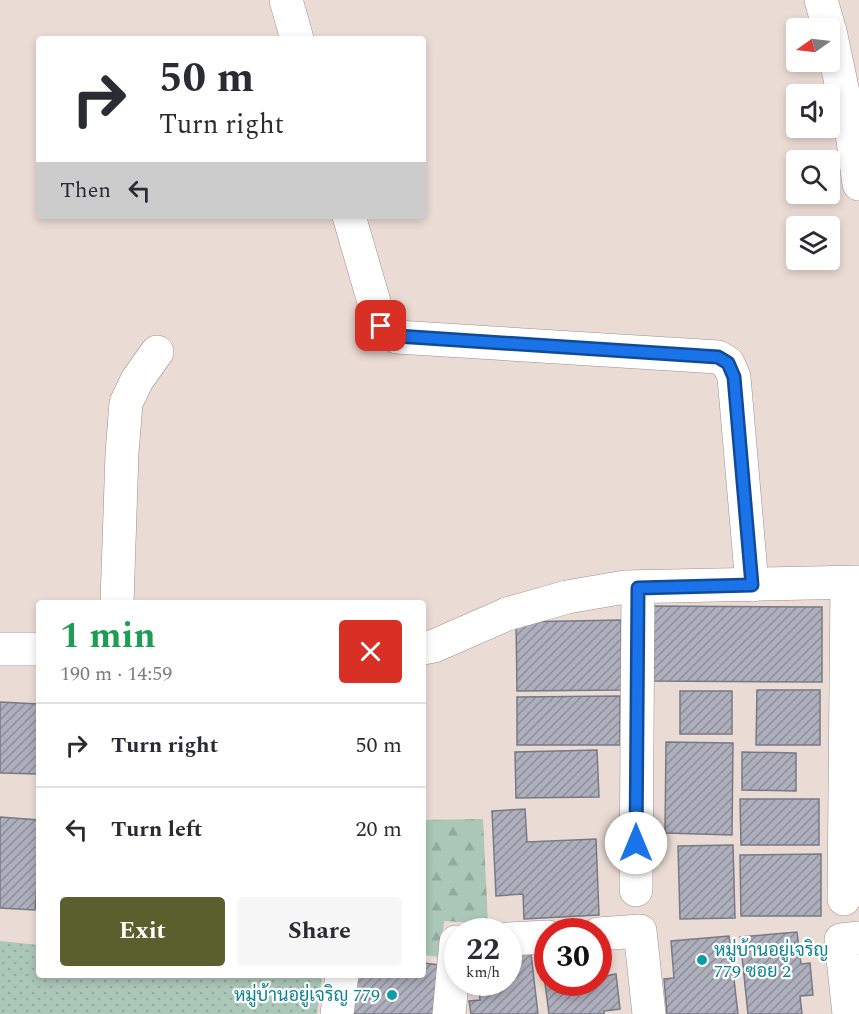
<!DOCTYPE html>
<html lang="en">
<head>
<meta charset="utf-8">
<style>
  :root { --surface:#fff; --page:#f7f7f7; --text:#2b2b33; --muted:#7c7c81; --line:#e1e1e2; --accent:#5a5f2d }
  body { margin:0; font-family:Spectral,Sarabun,serif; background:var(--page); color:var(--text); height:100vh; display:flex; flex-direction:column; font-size:22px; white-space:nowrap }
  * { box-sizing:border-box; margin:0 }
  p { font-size:20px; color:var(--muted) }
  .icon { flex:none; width:33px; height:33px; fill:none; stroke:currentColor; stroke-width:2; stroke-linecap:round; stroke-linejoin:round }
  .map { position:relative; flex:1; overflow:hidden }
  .sheet { position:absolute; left:36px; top:600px; width:390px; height:378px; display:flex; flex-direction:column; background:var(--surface); border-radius:6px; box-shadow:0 3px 9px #0003 }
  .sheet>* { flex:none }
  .banner { position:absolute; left:36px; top:36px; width:390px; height:183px; border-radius:6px; box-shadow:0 3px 9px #0003; background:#fff; color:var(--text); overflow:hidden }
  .needle { width:39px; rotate:256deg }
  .buttons { position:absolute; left:786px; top:18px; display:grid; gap:12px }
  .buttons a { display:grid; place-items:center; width:54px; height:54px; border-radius:6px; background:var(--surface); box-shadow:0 3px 9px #0003; font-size:30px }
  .speed { position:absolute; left:444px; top:918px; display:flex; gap:12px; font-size:30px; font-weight:700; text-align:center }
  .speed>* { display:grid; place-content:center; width:78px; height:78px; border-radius:50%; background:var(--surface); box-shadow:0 3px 9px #0003; line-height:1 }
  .speed small { font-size:15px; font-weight:400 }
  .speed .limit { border:9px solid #d22; background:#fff; color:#111 }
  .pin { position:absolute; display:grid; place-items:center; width:51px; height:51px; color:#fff; margin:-26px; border-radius:12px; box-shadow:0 3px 9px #0006 }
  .me { position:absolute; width:66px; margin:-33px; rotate:0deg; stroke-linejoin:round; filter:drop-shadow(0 0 4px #0008) }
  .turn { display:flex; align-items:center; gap:21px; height:126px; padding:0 24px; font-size:27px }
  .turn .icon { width:78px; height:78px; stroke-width:2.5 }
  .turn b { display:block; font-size:42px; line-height:51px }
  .then { display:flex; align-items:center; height:57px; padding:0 24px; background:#0003; gap:12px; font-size:22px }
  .round { display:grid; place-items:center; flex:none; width:63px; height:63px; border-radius:6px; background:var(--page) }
  .head { display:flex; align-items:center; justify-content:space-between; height:102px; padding:0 24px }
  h1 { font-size:36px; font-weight:700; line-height:45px; color:#1e9e55 }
  .primary-button { display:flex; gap:12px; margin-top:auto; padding:12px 24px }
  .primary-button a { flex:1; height:69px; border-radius:6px; background:var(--accent); color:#fff; font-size:24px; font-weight:700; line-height:69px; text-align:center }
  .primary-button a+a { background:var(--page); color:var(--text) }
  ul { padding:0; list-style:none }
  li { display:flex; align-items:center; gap:18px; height:84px; padding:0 24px; border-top:2px solid var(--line) }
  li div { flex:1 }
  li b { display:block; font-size:22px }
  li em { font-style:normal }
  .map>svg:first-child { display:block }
</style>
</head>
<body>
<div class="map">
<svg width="859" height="1014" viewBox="0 0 859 1014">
  <defs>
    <pattern id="forest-firs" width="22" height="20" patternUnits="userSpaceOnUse" patternTransform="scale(1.5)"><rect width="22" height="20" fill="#abc7b7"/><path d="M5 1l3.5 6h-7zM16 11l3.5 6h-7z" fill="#93ab9d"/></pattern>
    <pattern id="garden-dots" width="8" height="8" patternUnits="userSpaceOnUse" patternTransform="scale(1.5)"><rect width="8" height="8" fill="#abc7b7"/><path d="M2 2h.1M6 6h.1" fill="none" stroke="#93ab9d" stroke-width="1.8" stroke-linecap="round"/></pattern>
    <pattern id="building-hatch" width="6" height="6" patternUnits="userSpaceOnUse" patternTransform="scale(1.5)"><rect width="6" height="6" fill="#aeafbc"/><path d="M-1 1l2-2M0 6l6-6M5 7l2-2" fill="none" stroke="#8e8e98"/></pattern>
  </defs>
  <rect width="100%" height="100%" fill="#ebdbd5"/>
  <!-- forest -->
  <path fill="url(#forest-firs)" d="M483 819 488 924 444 921 440 957 423 955V820Z"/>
  <!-- garden -->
  <path fill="url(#garden-dots)" d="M0 941 39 945V975H322L317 1014H0Z"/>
  <!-- building -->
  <path fill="url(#building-hatch)" stroke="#787986" stroke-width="1.5" d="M649 606 822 607V682L649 681Z
    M621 620 622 690 517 691 516 622Z
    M757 690H820V745H756Z
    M680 691H732V734H680Z
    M620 696V745H517V697Z
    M0 702 39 704V774L0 773Z
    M666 742 733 743 732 835 665 833Z
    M597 750 599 797 516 798 515 752Z
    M742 752 796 753V791L742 790Z
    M740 799H819V845H741Z
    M525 809 527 842 596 839 599 915 524 919 523 894 496 896 492 811Z
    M0 817 39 820V860L35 910 0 908Z
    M733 845 735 918 680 919 678 846Z
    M821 854V916H741L740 855Z
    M797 932 801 964 810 963 813 995 800 996 802 1014H748L740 937Z
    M729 936 738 1014H667L664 979 674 978 671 941Z
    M530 945 538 1014H471L469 1001 480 1000 478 982H508V948Z
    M602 953 605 976 616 974 620 1009 604 1011V1014H549L542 960H548V982H598V954Z
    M423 963 440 965 436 1014H344L352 975H423Z"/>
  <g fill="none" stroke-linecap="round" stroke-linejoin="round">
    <!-- minor casing -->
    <g stroke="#9d8f88" stroke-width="34">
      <path id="minor" d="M286 0 297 39
        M349 216 381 326 397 337 718 357 728 363 734 377 752 585
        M117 603 122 453 126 403 137 380 157 352
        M0 649H39
        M636 890 638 588
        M844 899 847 583
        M598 934 640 931 649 1014
        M508 939 548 937
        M449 1014 456 942H458
        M849 1014 841 940 859 938"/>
    </g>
    <!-- tertiary casing -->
    <g stroke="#9d8f88" stroke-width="34">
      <path id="tertiary" d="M821 0 829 28
        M830 31 853 140 859 184
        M423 648 434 646 507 614 567 597 625 587 859 582
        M337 1014 342 975"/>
    </g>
    <!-- minor -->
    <use href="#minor" stroke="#fff" stroke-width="33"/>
    <!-- tertiary -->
    <use href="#tertiary" stroke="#fff" stroke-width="33"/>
  </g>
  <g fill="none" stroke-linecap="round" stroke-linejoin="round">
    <!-- route casing -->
    <g stroke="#114b97" stroke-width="15">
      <path id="route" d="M381 326 397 336 718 357 728 363 734 377 752 585 638 588 636 843"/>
    </g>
    <!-- route -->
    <use href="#route" stroke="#1a73e8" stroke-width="10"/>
  </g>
  <!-- markers -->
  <g fill="#0f9aa8" stroke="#fff" stroke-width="2">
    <circle cx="702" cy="960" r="6"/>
    <circle cx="392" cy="995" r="6"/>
  </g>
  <g text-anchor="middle" stroke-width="4.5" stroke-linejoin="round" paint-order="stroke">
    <!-- culture labels -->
    <g font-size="18" fill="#0d838f" stroke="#fff" text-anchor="start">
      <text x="714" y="956">หมู่บ้านอยู่เจริญ<tspan x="714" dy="21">779 ซอย 2</tspan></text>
      <text x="380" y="1001" text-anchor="end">หมู่บ้านอยู่เจริญ 779</text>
    </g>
  </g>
</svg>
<div class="buttons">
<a><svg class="needle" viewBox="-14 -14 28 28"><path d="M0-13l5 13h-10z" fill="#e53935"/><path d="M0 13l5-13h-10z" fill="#7c7c81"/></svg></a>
<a><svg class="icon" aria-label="sound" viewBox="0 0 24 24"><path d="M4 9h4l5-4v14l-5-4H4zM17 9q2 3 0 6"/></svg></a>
<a><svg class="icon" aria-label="search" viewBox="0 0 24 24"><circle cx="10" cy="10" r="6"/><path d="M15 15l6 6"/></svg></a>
<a><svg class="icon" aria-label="layers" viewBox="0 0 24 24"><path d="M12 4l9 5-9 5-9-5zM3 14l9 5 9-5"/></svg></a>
</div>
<div class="speed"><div>22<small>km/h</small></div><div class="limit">30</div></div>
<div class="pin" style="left:381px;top:326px;background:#d93025"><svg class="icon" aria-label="arrive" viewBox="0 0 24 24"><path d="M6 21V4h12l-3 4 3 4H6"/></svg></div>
<svg class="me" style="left:636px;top:843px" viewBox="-20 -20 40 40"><circle r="19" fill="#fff"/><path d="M0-13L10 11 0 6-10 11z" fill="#1a73e8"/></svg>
<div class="banner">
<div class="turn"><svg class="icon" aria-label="right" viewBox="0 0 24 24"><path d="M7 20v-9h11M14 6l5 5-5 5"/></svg><div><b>50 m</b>Turn right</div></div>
<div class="then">Then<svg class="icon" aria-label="left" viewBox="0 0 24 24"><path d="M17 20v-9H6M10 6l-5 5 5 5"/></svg></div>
</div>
<section class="sheet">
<div class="head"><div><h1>1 min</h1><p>190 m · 14:59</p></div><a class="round" style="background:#d93025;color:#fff"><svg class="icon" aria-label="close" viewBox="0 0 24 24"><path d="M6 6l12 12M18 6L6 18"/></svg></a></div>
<ul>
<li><svg class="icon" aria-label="right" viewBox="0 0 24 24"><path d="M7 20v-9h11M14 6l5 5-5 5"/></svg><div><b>Turn right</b></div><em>50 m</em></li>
<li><svg class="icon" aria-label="left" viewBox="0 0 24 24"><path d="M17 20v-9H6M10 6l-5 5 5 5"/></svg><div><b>Turn left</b></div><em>20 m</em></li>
</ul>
<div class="primary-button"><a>Exit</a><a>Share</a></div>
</section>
</div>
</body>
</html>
